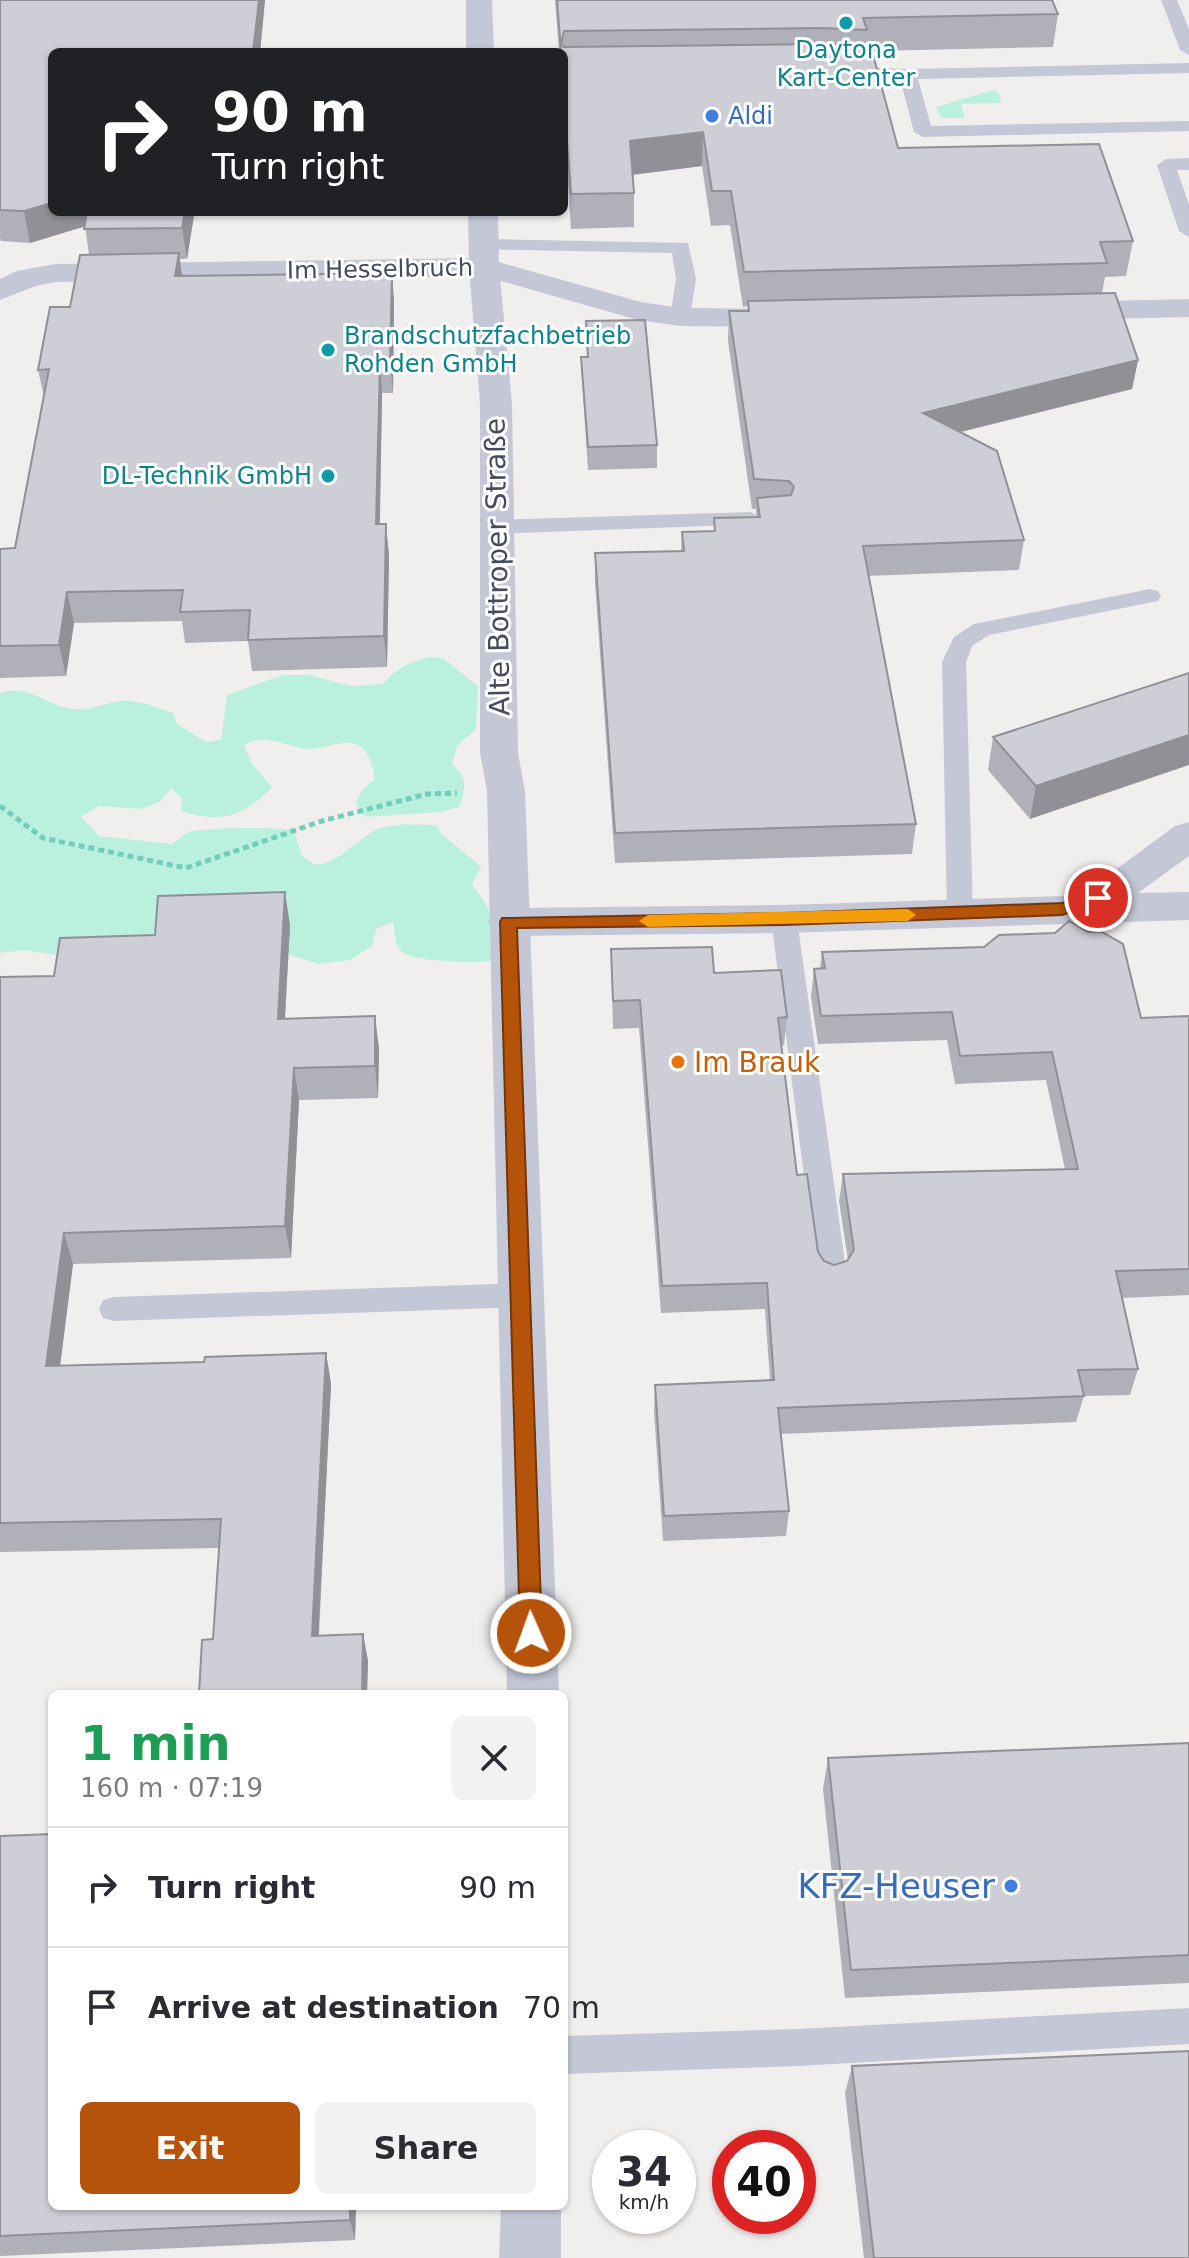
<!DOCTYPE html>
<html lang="en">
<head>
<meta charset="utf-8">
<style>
  :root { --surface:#fff; --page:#f2f2f3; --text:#2b2b33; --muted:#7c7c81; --line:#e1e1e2; --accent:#b45309 }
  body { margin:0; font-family:"DejaVu Sans",sans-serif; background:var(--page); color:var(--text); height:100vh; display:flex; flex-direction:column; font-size:30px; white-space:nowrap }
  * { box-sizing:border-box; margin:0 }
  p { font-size:26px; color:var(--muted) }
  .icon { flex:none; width:44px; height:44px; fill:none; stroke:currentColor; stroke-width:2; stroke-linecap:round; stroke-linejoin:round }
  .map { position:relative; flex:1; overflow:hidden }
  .panel { position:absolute; left:48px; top:1690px; width:520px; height:520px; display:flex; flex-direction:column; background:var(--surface); border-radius:12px; box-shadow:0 2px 6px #0004 }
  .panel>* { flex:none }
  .hud { position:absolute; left:48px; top:48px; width:520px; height:168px; border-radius:12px; box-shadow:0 2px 6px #0004; background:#202124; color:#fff; overflow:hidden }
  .speed { position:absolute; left:592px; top:2130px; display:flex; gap:16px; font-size:40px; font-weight:700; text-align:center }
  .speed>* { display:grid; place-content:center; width:104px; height:104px; border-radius:50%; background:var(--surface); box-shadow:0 2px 6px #0004; line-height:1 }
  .speed small { font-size:20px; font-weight:400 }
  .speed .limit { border:12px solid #d22; background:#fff; color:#111 }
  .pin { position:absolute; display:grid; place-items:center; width:68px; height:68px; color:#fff; margin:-34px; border:4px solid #fff; border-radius:50%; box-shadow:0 2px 8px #0007 }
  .me { position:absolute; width:88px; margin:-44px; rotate:358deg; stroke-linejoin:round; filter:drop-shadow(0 0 6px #0008) }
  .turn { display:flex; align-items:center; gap:28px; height:168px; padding:0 32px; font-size:36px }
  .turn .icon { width:104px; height:104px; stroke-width:2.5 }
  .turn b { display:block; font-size:56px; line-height:68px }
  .round { display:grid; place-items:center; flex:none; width:84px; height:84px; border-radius:12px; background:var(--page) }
  .head { display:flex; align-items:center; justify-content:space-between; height:136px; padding:0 32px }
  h1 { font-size:48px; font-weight:700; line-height:60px; color:#1e9e55 }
  .primary-button { display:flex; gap:16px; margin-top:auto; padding:16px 32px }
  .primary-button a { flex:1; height:92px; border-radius:12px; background:var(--accent); color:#fff; font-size:32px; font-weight:700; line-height:92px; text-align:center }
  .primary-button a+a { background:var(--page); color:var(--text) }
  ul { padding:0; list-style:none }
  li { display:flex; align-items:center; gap:24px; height:120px; padding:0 32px; border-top:2px solid var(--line) }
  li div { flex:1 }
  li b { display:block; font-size:30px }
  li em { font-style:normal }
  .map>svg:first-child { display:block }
</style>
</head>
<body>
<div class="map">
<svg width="1189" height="2258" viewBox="0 0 1189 2258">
  <rect width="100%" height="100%" fill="#f1eeee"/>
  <!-- green -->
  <path fill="#baf0de" d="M993 90 997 91 1002 103 961 104 965 118H941L936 107Z
    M429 657 443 658 478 686 476 729 457 746 452 764C468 778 466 789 459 807L440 812 366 817 355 803 363 789 375 779C373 768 370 753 360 746 346 737 326 749 310 749 287 748 266 731 244 745L252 764 272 787C243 817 221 824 181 811L182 798 171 788 161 801 141 809 99 806 81 817 99 836 172 844C178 840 185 832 193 831 210 828 279 826 294 831L302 856 315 865C340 862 348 847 369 834 388 821 415 825 437 825L441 834 481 866 472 885C491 908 504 933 490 961 475 963 414 962 402 952 394 945 395 932 393 922L376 929 372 946 350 960 318 964 288 954 72 957 22 950 0 953V693C30 683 48 708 76 709 91 710 105 703 119 701 137 699 156 707 173 713L177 724 206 742 221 740 227 695 283 675H309L351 686 383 684C394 669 412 661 429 657Z"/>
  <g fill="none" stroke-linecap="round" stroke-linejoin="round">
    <!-- path -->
    <path stroke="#72cebb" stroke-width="5" stroke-dasharray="6 4" stroke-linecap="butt" d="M0 806 43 838 186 868 322 821 427 794 457 793"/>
    <!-- service -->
    <path fill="#c4c8d6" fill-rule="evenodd" d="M1161 0H1177L1189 29V55L1180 50Z
      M1189 63V73L918 79 931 126 1189 121V131L923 137 914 132 900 79 841 76 832 71 841 66 908 69Z
      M1189 158V170H1177L1189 204V237L1179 231 1157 165 1166 159Z
      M484 239 688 243 696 279 690 317 680 323 670 317 676 279 672 253 477 249 474 245 477 241Z
      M751 512 762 519 759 524 496 534 485 527 496 520Z
      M1150 589 1158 591 1161 596 1158 601 989 635 972 646 966 662 973 914 969 920 960 923 951 920 947 914 942 662 954 637 974 624Z
      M784 910 793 912 797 919 847 1277 842 1285 832 1289 822 1285 817 1277 771 919 775 912Z
      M521 1283 531 1287 536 1295 531 1303 521 1307 114 1321 103 1318 99 1309 103 1300 114 1297Z
      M1189 2008V2044L798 2066 564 2074V2036L798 2029Z"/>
    <!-- minor -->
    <path fill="#c4c8d6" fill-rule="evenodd" d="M484 258 641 302 680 308 788 309 799 311 804 318 799 325 788 327 680 326 638 320 483 276 55 282 36 286 0 300V279L17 271 55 264Z
      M1189 299V317L1060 320 1049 318 1044 311 1049 304 1060 302Z
      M1189 822V856L1138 893 1189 892V920L784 933 508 936 494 932 488 922 494 912 508 908 784 905 1065 896 1111 873 1175 826Z"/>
    <!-- tertiary -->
    <path fill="#c4c8d6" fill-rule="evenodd" d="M466 0H492L494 52H466Z
      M468 212H498L499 267 512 404 518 753 525 791 559 1694H507L487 791 480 753V404L469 267Z
      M501 2206H561V2258H499Z"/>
  </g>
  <!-- wall -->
  <path fill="#b0b1b8" d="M0 0H265L260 52H52V212H244V214L194 215 187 259H179L182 276 392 273 394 303 393 393H382L380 524 389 555 387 667 252 671 248 641 185 643 182 621 74 623 66 676 0 678V549L15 548 44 397 38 370 70 307 89 254 85 226 30 243 1 241 0 238Z
    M555 0H1052L1058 14 1053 47 872 51 898 148 1133 241 1126 276 1105 277 1102 293 1138 360 1132 389 961 432 1024 540 1019 570 868 576 916 824 912 854 615 863 595 583V553L681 551 682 532 714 531V518L756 517V509H752L728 341 729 311H747L748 306 743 307 730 225 711 226 702 166 633 175 634 193V227L571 229 564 130V52H559Z
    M586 321 657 445V468L588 470 582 380 581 357H587Z
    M1189 673 1030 819 988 770 993 737Z
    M290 925 285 1019 379 1048 378 1098 299 1100 291 1258 73 1264 60 1366 204 1362 326 1353 331 1384 319 1635 363 1634 368 1661 367 1694H199L213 1639 219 1548 0 1552V977L54 976Z
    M611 949 714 973 787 1017 784 1045 781 1046 797 1175 818 1252 824 1261 834 1265 848 1260 839 1201 843 1174 1065 1169 1046 1080 955 1084 947 1040 818 1044 811 997 814 969H820L822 952 1141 1018 1189 1016V1295L1122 1298 1138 1369 1130 1395 1084 1396 1076 1422 781 1434 789 1511 786 1536 663 1541 654 1411 655 1385 770 1380 765 1309 661 1313 639 1028 613 1029Z
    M1189 1743V1983L845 1998 823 1789 828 1758Z
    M0 1836 52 2206H356L355 2240 0 2256Z
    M852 2066 1189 2258H864L845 2093Z"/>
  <!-- shaded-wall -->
  <path fill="#909096" d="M259 0H265L260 52H253Z
    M703 132 702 166 629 175 630 141Z
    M52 203V212H94L96 223 30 243 24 211Z
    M185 212H193L194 215 187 259 182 228Z
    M179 253 183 283 175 276Z
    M392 273 394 303 393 393 390 363Z
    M1138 360 1132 389 920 442 923 413Z
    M380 363 382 393 379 555 376 524Z
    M386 524 389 555 387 667 384 636Z
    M67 592 74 623 66 676 59 645Z
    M1189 735V765L1030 819 1036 786Z
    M285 892 290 925 283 1051 278 1019Z
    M375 1016 379 1048 378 1098 375 1066Z
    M294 1068 299 1100 291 1258 285 1226Z
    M64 1233 73 1264 56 1397 46 1366Z
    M326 1353 331 1384 317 1663 312 1636Z
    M363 1634 368 1661 367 1694H362Z
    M350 2206H356L355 2240 350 2220Z"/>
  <!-- building -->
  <path fill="#cdced6" stroke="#909096" stroke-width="2" d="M0 0H259L253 52H52V203L24 211 0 210Z
    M557 0H1052L1058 14 863 18 867 30 821 28 564 31 561 44 564 47 821 44 871 47 898 148 1099 144 1133 241 1100 242 1107 263 744 272 731 191H712L703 132 630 141 634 193 571 194 564 101V52H561Z
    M87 212H185L182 228 84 229Z
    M179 253 175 276 392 273 390 363H380L376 524H386L384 636 248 640 250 610 180 612 183 590 67 592 59 645 0 646V549L15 548 49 369 38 370 50 307H70L80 255Z
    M1115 293 1138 360 923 413 997 451 1024 540 863 546 916 824 615 833 595 553 684 551 682 532 715 531 714 518 760 517 757 498 791 495 794 487 789 481 754 479 729 311H749L748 301Z
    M645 320 657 445 588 447 581 357H588L586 321Z
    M1189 673V735L1036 786 993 737Z
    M285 892 278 1019 375 1016V1066L294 1068 285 1226 64 1233 46 1366 204 1362 205 1357 326 1353 312 1636 363 1634 362 1694H199L202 1640 213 1639 221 1519 0 1523V977L54 976 60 938 155 935 158 896Z
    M1069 921 1088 932H1102L1123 944 1141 1018 1189 1016V1269L1116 1271 1138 1369 1078 1370 1084 1396 778 1408 789 1511 664 1516 655 1385 774 1380 767 1283 662 1286 640 1000 613 1001 611 949 712 947 714 973 781 970 787 1017 778 1018 797 1175 807 1174 818 1252 824 1261 834 1265 847 1261 854 1250 843 1174 1078 1169 1052 1052 960 1056 952 1012 821 1016 814 969 825 968 822 952 984 947 999 935 1055 933Z
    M1189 1743V1955L851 1970 828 1758Z
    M52 1834V2206H350V2220L0 2236V1836Z
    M1189 2051V2258H874L852 2066Z"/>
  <!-- route -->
  <path fill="#b45309" stroke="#753606" stroke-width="2" d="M1098 892 1104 894 1106 898 1104 902 1062 915 784 925 517 928 542 1633 539 1639 531 1642 523 1639 520 1633 500 922 502 918 784 913 1062 903Z"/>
  <!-- slow -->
  <path fill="#f59e0b" d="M908 909 916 915 908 921 648 927 639 921 648 915Z"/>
  <!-- markers -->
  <g fill="#0f9aa8" stroke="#fff" stroke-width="3">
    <circle cx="846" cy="23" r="8"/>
    <circle cx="328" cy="350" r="8"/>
    <circle cx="328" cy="476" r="8"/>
  </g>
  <g fill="#3f7fe0" stroke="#fff" stroke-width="3">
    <circle cx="712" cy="116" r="8"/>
    <circle cx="1011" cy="1886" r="8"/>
  </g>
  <circle fill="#e8710a" stroke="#fff" stroke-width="3" cx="678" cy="1062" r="8"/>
  <g text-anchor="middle" stroke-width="6" stroke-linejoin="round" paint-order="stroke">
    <!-- far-culture labels -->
    <g font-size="24" fill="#0d838f" stroke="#fff">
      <text x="846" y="58">Daytona<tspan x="846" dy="28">Kart-Center</tspan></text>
      <text x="344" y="344" text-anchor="start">Brandschutzfachbetrieb<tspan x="344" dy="28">Rohden GmbH</tspan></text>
      <text x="312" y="484" text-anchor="end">DL-Technik GmbH</text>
    </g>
    <!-- far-shop labels -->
    <g font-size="24" fill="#366cbe" stroke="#fff" text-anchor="start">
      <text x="728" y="124">Aldi</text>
    </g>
    <!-- far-street labels -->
    <g font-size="24" fill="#454b5c" stroke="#fff">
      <text transform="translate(380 269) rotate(-1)" y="8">Im Hesselbruch</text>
    </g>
    <!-- street labels -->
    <g font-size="28" fill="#454b5c" stroke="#fff">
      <text transform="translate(497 567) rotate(-91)" y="10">Alte Bottroper Straße</text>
    </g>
    <!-- food labels -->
    <g font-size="28" fill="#c56008" stroke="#fff" text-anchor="start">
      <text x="694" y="1072">Im Brauk</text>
    </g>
    <!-- near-shop labels -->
    <g font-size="34" fill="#366cbe" stroke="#fff" text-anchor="end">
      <text x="995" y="1898">KFZ-Heuser</text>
    </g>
  </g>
</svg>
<div class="speed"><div>34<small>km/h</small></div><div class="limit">40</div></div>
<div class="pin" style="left:1098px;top:898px;background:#d93025"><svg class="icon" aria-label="arrive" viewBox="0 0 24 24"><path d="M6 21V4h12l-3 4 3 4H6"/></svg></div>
<svg class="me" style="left:531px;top:1633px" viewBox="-20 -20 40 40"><circle r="17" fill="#b45309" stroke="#fff" stroke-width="3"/><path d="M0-11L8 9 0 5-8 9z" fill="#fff"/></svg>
<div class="hud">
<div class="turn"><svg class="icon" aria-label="right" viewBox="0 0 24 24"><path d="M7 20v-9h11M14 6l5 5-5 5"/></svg><div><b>90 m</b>Turn right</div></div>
</div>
<section class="panel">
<div class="head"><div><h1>1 min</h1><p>160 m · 07:19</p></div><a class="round"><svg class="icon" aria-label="close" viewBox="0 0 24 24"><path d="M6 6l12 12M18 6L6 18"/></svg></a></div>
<ul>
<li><svg class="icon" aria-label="right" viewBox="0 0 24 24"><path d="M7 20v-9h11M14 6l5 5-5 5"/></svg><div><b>Turn right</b></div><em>90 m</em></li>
<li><svg class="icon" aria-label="arrive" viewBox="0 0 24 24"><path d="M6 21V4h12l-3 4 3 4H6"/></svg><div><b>Arrive at destination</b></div><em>70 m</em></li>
</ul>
<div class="primary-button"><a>Exit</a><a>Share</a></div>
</section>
</div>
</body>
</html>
